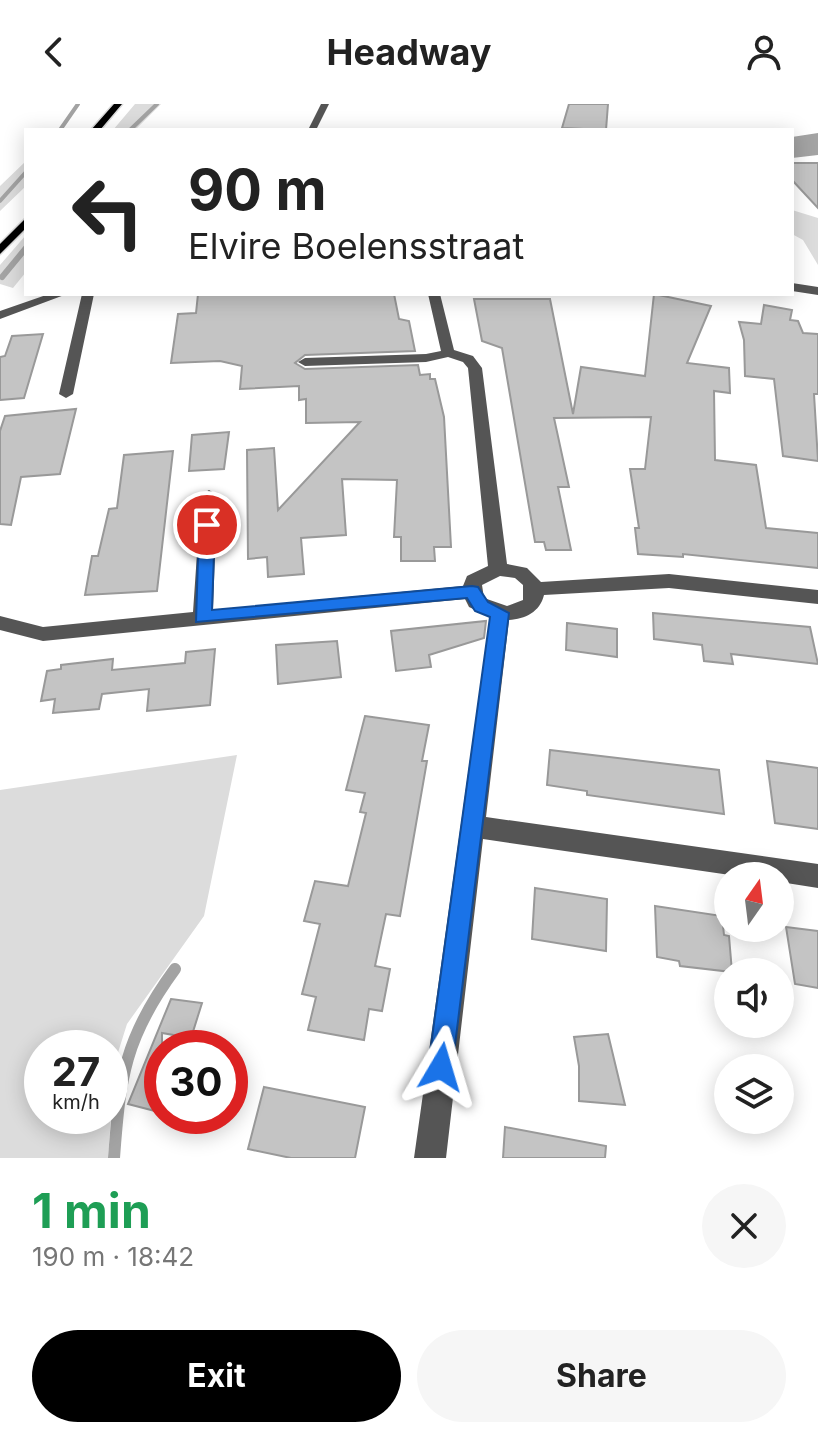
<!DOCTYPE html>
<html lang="en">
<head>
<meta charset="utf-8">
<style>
  :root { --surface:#fff; --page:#f6f6f6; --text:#222; --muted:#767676; --accent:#000 }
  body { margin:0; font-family:Inter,sans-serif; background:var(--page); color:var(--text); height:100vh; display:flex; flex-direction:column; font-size:30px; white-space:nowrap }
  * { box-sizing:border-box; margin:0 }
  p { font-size:26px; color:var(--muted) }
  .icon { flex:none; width:44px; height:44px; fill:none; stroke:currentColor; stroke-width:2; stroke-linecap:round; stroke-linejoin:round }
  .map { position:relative; height:1054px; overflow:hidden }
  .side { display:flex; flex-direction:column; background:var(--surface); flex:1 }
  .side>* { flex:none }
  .top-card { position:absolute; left:24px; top:24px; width:770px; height:168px; border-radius:0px; box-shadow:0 4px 20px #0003; background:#fff; color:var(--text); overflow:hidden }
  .needle { width:52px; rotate:14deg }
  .controls { position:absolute; left:714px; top:758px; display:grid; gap:16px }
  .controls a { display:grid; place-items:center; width:80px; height:80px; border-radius:50%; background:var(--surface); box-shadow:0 4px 20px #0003; font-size:40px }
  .speed { position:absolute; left:24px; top:926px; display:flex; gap:16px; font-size:40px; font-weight:700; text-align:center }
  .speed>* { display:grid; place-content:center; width:104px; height:104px; border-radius:50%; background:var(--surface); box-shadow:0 4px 20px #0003; line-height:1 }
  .speed small { font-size:20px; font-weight:400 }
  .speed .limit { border:12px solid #d22; background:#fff; color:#111 }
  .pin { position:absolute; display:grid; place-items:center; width:68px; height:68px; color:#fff; margin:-34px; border:4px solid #fff; border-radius:50%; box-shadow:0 2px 8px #0007 }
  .me { position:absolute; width:88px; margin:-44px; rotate:7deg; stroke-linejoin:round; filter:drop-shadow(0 0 6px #0008) }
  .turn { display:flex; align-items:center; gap:28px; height:168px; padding:0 32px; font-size:36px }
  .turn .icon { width:104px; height:104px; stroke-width:2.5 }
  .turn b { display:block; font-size:56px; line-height:68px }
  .round { display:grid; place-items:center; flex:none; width:84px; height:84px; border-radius:42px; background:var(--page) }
  .head { display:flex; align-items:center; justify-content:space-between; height:136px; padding:0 32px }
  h1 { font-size:48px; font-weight:700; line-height:60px; color:#1e9e55 }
  .button { display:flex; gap:16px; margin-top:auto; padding:16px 32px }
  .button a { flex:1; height:92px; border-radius:48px; background:var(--accent); color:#fff; font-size:32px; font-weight:700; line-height:92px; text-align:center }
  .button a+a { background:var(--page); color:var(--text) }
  header { display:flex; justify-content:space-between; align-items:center; height:104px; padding:0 32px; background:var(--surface); font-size:36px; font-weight:700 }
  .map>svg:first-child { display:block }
</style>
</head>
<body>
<header><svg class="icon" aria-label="back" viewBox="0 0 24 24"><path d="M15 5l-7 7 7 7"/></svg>Headway<svg class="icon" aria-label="person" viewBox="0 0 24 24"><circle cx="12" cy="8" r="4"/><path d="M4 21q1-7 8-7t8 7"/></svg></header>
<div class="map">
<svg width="818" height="1054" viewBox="0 0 818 1054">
  <rect width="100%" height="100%" fill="#fff"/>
  <!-- green -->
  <path fill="#dcdcdc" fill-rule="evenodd" d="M135 0H161L135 26H113Z
    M26 57V82L0 107V82Z
    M792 106 818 114V161L803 136 792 130Z
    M26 131V168L13 184 0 180V161Z
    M237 651 204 812 127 920 115 958 108 1054H0V686ZM42 944H110V1012H42Z"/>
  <!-- water -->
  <path fill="#a3a3a3" d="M818 29V51L792 54V33Z"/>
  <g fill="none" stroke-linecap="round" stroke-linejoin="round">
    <!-- stream-far2 -->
    <path stroke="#a3a3a3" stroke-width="4" d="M60 26 78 0
      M130 26 157 0
      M0 97 26 68"/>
    <!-- stream-far1 -->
    <path stroke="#a3a3a3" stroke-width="6" d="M2 173 26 144"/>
    <!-- stream -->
    <path stroke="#a3a3a3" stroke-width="12" d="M114 1054C120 972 125 933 175 865"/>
  </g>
  <!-- building -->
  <path fill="#c4c4c4" stroke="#999" stroke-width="2" d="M569 0H608L606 26 562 24Z
    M792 59H818V104L792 76Z
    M198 190H394L399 215 409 217 415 247 305 251 295 259 305 265 418 261 420 271 430 270V275H435L444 313 451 443H434L435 457H401V433H394L397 376 342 375 346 431 301 434 304 470 268 473 267 453 248 455 247 346 274 344 278 406 360 318 306 319V295L299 296V282L240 285 242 262 220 257 171 259 178 210 196 209Z
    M654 190 711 202 687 259 729 264 730 289 714 287 715 356 756 361 766 424 818 429V464L683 450V453L638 450 635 424H639L630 365H645L651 313 554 314 569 383H558L571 446H546L544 438H535L502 244 482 237 474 195H550L573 310 581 263 645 272Z
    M764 201 792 206 790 216 798 217 803 229 818 230V290H814L818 357 783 352 774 275 745 272 744 236 739 218 761 220Z
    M43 230 24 294 0 296V253L5 252 12 232Z
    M76 305 60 370 21 373 11 421 0 420V327L5 312Z
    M229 328 224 365 189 367 192 331Z
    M173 347 157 487 85 491 92 452H98L109 405 117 404 124 351Z
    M653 509 810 523 818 560 731 550 733 560 704 557 702 541 654 535Z
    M486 517 484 534 429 551 431 563 396 567 391 527Z
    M567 519 617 525V553L566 546Z
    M337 537 341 573 278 580 276 541Z
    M215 545 210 601 147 607 149 585 102 590 99 605 53 609 55 595 41 597 47 567 61 565V561L113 555 112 566 185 559 186 548Z
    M365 612 429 621 422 657H427L400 812 386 810 375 862 390 865 382 907 369 905 364 936 308 926 316 893 302 890 320 820 304 817 315 777 348 782 366 709 360 708 365 689 346 686Z
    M550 646 719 666 724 710 587 691V687L547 681Z
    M767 657 818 664V725L775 719Z
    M535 784 607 795 606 847 532 835Z
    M655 802 722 812 724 831 729 832 732 868 680 862 679 857 657 853Z
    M786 823 818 827V884L795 880Z
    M171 895 202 899 191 934 162 929V989L155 1007 128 1000Z
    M608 930 625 1001 579 997V962L574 933Z
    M264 983 365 1003 355 1054H291L248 1045Z
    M505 1023 606 1042 605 1054H503Z"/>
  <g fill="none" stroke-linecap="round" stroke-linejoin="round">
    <!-- major casing -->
    <g stroke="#dbdbdb" stroke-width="3">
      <path id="major" d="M114 0H122L100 26H91Z
        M26 114V124L0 150V140Z"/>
    </g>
    <!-- minor -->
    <path fill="#555" fill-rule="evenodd" d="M321 0H329L316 26H308Z
      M792 179 818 183V191L792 187Z
      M49 190H67L0 215V207Z
      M82 190H94L73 290 66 294 59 290Z
      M428 190H440L454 246 473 252 482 264 507 460 527 464 541 478 669 470 818 486V500L669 484 544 491C540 508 525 515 509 516L486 713 818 760V784L780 778V772H737L483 735 446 1054H414L490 513 469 503 465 495 43 537 0 526V512L43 523 193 508 201 391 209 386 217 391 213 506 463 482 467 472 488 462 468 264 463 258 448 253 426 258 305 262 298 258 305 254 426 250 441 247ZM500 472 515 474 523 481V496L507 502 484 494 482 481Z"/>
    <!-- major -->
    <use href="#major" fill="#000" fill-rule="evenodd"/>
  </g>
  <!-- route -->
  <path fill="#1a73e8" stroke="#114b97" stroke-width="2" d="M207 416 215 421 212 506 472 482 478 483 488 498 509 509 451 973 441 977 432 973 428 963 490 513 475 507 467 494 196 518 199 421Z"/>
</svg>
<div class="controls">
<a><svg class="needle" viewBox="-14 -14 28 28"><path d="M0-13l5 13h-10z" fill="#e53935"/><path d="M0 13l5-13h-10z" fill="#767676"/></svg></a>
<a><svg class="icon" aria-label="sound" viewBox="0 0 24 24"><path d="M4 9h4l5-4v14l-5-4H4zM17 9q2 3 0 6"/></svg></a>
<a><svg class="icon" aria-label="layers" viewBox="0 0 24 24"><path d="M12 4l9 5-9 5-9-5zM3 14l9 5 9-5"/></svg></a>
</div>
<div class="speed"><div>27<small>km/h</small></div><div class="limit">30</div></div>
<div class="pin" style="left:207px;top:421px;background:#d93025"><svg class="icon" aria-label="arrive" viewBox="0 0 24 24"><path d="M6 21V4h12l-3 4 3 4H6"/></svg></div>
<svg class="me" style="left:441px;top:963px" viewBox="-20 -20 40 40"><path d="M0-17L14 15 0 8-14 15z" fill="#1a73e8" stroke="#fff" stroke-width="4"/></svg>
<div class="top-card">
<div class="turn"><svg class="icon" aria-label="left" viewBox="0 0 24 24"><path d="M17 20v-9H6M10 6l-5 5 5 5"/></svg><div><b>90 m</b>Elvire Boelensstraat</div></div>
</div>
</div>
<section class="side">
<div class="head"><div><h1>1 min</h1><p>190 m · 18:42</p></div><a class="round"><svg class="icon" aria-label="close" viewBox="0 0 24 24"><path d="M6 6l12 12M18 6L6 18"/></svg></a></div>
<div class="button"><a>Exit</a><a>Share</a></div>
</section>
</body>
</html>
